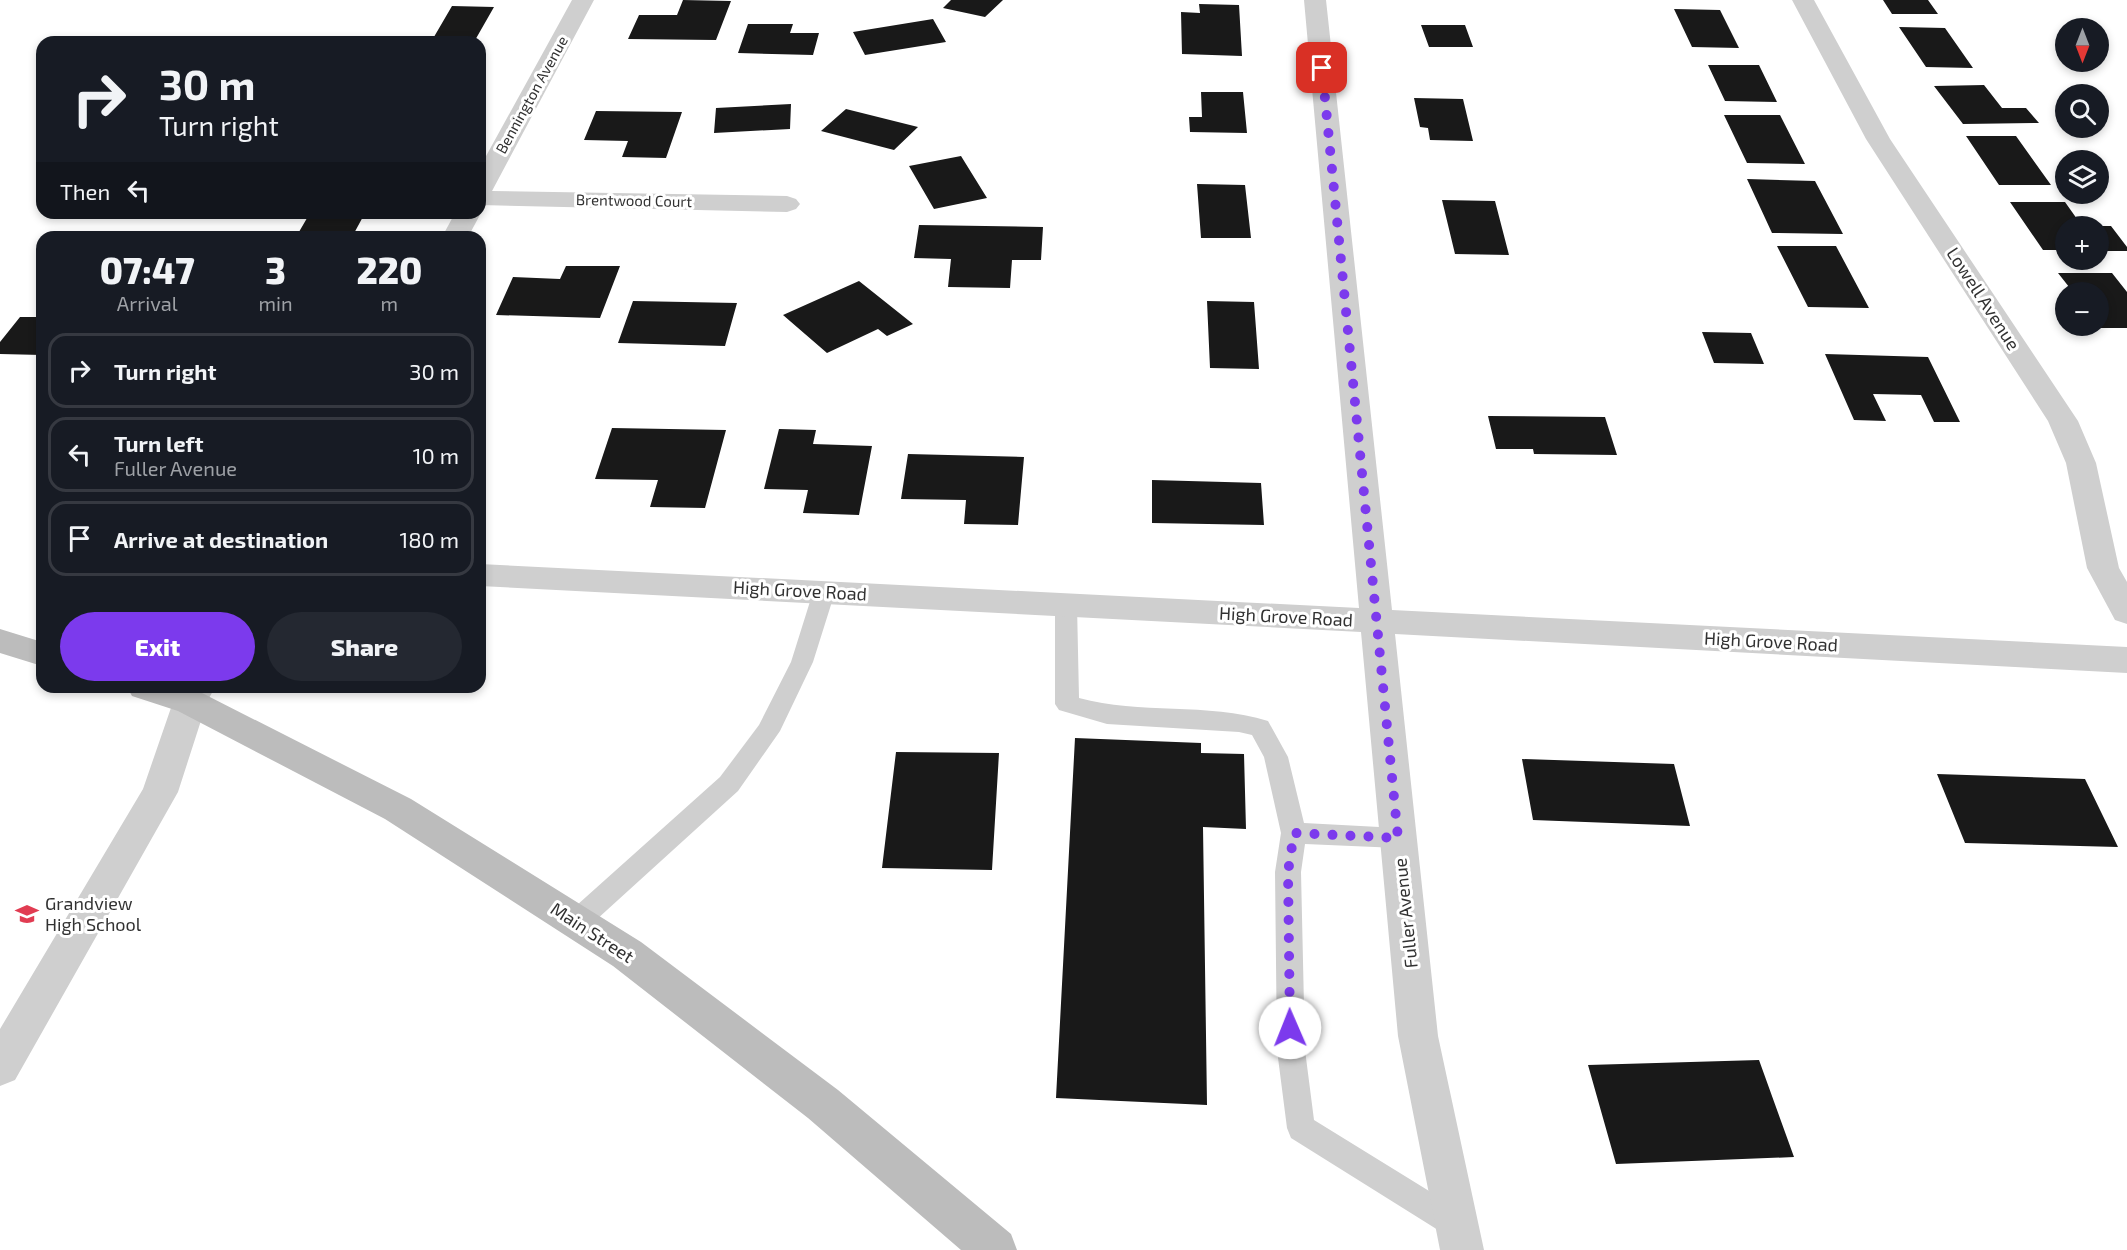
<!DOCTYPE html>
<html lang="en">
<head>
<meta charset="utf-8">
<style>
  :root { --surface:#171b24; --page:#242831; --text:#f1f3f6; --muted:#9ea1a6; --line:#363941; --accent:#7c3aed }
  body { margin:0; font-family:"Exo 2",sans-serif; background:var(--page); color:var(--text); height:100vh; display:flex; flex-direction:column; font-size:22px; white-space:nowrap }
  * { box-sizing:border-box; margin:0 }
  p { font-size:20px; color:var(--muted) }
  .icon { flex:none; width:33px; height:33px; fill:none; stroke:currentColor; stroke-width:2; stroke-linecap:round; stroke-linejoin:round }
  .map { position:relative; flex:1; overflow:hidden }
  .side { position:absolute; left:36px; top:231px; width:450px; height:462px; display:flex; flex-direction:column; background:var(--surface); border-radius:18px; box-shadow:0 3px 9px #0003 }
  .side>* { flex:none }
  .hud { position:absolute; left:36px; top:36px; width:450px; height:183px; border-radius:18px; box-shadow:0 3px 9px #0003; background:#171b24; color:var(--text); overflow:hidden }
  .needle { width:39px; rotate:180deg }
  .tools { position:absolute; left:2055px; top:18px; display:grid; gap:12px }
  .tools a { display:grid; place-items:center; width:54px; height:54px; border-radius:50%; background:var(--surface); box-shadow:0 3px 9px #0003; font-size:30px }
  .pin { position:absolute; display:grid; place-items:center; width:51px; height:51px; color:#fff; margin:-26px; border-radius:12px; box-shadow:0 3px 9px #0006 }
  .me { position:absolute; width:66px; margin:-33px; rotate:359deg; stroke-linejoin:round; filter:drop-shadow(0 0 4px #0008) }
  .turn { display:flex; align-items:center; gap:21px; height:126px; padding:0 24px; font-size:27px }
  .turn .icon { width:78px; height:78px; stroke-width:2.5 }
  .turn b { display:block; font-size:42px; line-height:51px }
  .then { display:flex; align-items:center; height:57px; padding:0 24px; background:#0003; gap:12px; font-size:22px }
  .eta { display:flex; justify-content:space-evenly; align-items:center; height:102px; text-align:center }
  .eta b { font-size:36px; font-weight:800; line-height:42px }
  .cta { display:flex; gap:12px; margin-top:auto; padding:12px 24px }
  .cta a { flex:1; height:69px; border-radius:36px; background:var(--accent); color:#fff; font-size:24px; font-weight:800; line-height:69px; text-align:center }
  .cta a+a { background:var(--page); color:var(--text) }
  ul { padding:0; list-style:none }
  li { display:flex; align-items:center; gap:18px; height:75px; margin:0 12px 9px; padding:0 12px; border:3px solid var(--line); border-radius:18px }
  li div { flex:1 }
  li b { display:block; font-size:22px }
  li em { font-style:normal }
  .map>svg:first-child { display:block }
</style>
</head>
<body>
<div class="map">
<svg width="2127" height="1250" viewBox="0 0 2127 1250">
  <rect width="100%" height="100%" fill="#fff"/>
  <!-- building -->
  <path fill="#191919" d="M683 0 731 1 716 40 628 39 639 15H677Z
    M951 0H1003L985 17 943 8Z
    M1883 0H1928L1938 14H1892Z
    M1199 4 1239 5 1242 56 1182 54 1181 12 1200 13Z
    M452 6 494 7 474 42H431Z
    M1674 9 1720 10 1739 48 1692 47Z
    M933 19 946 42 865 55 853 32Z
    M748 24H793L790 33H819L813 55 738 53Z
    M1421 25H1465L1473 47H1429Z
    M1899 27 1945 28 1973 68 1926 67Z
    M1708 65H1759L1777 102 1725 101Z
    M1984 85 2002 108H2026L2039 123 1963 124 1934 86Z
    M1201 92H1243L1247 133 1190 132 1189 117H1202Z
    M1414 98 1463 99 1473 141 1430 140 1428 128 1420 127Z
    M791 104 790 129 714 133 716 108Z
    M846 109 918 127 894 150 821 131Z
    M596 111 682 112 666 158 622 157 628 141 584 140Z
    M1724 115H1780L1805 164 1747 163Z
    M1966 136H2016L2051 185H1999Z
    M961 156 987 198 934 209 909 166Z
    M1747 179 1815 181 1843 234 1772 233Z
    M1197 184 1245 185 1251 238H1201Z
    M1442 200 1495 201 1509 255 1455 254Z
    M2010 202H2065L2082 226H2066V250H2043Z
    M310 213H365L352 237H296Z
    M919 225 1043 227 1041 260H1012L1010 288 948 287 951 259 914 258Z
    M2098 226H2111L2127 247V251H2098Z
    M1777 246H1836L1869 308 1808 307Z
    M566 266H620L600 318 496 315 513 277 560 279Z
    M2058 273H2112L2127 292V328H2099L2097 326 2098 292H2073Z
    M859 281 913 324 887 336 878 329 827 353 783 315Z
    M633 301 737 303 725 346 618 343Z
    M1207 301 1254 302 1259 369 1210 368Z
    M20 317H42V355L0 354V342Z
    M1702 332 1751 333 1764 364 1714 363Z
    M1825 354 1928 357 1960 422H1934L1921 395 1873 394 1886 421 1854 420Z
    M1488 416 1605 417 1617 455 1534 454 1533 449H1496Z
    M612 428 726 430 705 508 650 507 658 480 595 479Z
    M779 429 816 430 813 444 872 446 859 515 803 513 808 490 764 489Z
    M908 454 1024 457 1018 525 964 524 966 500 901 499Z
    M1152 480 1261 483 1264 525 1152 523Z
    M1075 738 1201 743V753L1244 754 1246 829 1203 827 1207 1105 1056 1098Z
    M896 752 999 753 992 870 882 868Z
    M1522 759 1674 764 1690 826 1533 820Z
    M1937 774 2085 779 2118 847 1965 843Z
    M1759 1060 1794 1157 1616 1164 1588 1065Z"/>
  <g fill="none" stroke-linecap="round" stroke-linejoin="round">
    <!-- lane -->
    <path fill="#cfcfcf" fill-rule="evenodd" d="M824 584 832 586 835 592 813 662 780 731 738 791 585 930 576 933 567 930 563 922 567 914 720 777 759 725 791 662 813 592 816 586Z
      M1066 597 1074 599 1077 605 1079 698C1140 715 1207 702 1268 721L1288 757 1304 823 1398 828 1407 831 1411 838 1407 845 1398 848 1305 844 1301 872 1305 1050 1314 1120 1468 1215 1472 1225 1468 1235 1457 1240 1446 1235 1291 1138 1287 1128 1277 1050 1275 872 1281 833 1264 757 1252 735 1239 732 1107 724 1059 710 1055 704V605L1058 599Z"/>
    <!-- street -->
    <path fill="#cfcfcf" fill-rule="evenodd" d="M572 0H594L492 191 787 196 796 199 800 204 796 209 787 212 480 205V167Z
      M1304 0H1326L1392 610 2127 647V673L1395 634 1438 1036 1484 1250H1440L1398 1036 1361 632 480 586V564L1359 608Z
      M1792 0H1814L1890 139 2078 421 2096 463 2119 568 2127 582V624L2115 620 2087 568 2066 463 2048 421 1866 139Z
      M480 212 481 213 468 237H442L455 213Z
      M181 687H215L207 702 178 792 15 1080 0 1086V1029L143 789 173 702Z"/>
    <!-- secondary -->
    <path fill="#bcbcbc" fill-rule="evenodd" d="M0 629 42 642V666L0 653Z
      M127 687H184L202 693 411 799 641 942 838 1090 1011 1234 1017 1250H961L808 1118 613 966 385 819 178 711 132 696Z"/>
  </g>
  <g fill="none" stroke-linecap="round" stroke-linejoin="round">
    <!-- route -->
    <path stroke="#7c3aed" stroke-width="10" stroke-dasharray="0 18" d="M1290 1028 1288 872 1294 833 1398 838 1322 68"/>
  </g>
  <!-- icons -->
  <defs>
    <g id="school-bare" transform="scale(1.8)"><path d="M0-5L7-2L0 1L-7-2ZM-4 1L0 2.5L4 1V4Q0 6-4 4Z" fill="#e13c52" stroke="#fff" stroke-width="2.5" paint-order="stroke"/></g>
  </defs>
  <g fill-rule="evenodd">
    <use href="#school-bare" x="27" y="914"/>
  </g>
  <g text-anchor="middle" stroke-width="6" stroke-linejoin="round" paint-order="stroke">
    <!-- far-street labels -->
    <g font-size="15" fill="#323232" stroke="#fff">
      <text transform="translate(532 95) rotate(-61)" y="5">Bennington Avenue</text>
      <text transform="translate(634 201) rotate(1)" y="5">Brentwood Court</text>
    </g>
    <!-- street labels -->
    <g font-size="18" fill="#323232" stroke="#fff">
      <text transform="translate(1983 299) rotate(57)" y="6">Lowell Avenue</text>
      <text transform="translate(800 591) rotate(3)" y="6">High Grove Road</text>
      <text transform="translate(1286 617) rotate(3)" y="6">High Grove Road</text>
      <text transform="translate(1771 642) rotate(3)" y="6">High Grove Road</text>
      <text transform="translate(1406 913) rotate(-96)" y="6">Fuller Avenue</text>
      <text transform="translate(592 933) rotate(33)" y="6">Main Street</text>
    </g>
    <!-- poi labels -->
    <g font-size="18" fill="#323232" stroke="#fff" text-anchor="start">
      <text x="45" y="910">Grandview<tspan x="45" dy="21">High School</tspan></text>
    </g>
  </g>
</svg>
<div class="tools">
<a><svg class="needle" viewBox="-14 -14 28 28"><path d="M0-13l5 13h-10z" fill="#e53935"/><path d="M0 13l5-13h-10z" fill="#9ea1a6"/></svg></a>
<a><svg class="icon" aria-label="search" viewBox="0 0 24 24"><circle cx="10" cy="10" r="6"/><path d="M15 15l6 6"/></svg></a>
<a><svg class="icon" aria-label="layers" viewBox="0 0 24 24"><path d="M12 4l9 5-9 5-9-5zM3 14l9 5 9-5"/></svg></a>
<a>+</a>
<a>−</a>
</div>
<div class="pin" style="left:1322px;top:68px;background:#d93025"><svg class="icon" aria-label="arrive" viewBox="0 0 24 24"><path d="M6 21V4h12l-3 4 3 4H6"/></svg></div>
<svg class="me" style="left:1290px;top:1028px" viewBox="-20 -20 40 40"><circle r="19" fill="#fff"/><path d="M0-13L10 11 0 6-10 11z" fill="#7c3aed"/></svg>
<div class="hud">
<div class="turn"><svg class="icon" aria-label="right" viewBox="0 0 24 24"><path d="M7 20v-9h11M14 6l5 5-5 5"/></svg><div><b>30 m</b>Turn right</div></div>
<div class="then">Then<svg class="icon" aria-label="left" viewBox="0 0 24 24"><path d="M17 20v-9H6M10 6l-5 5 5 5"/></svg></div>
</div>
<section class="side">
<div class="eta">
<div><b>07:47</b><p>Arrival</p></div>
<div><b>3</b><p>min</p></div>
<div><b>220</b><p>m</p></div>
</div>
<ul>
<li><svg class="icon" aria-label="right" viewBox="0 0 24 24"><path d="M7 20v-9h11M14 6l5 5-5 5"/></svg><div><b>Turn right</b></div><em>30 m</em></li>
<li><svg class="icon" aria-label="left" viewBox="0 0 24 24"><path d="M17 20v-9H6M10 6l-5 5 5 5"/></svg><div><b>Turn left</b><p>Fuller Avenue</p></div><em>10 m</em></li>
<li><svg class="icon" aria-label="arrive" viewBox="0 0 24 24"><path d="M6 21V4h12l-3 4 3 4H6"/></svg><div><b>Arrive at destination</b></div><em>180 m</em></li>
</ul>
<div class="cta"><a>Exit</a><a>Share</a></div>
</section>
</div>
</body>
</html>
